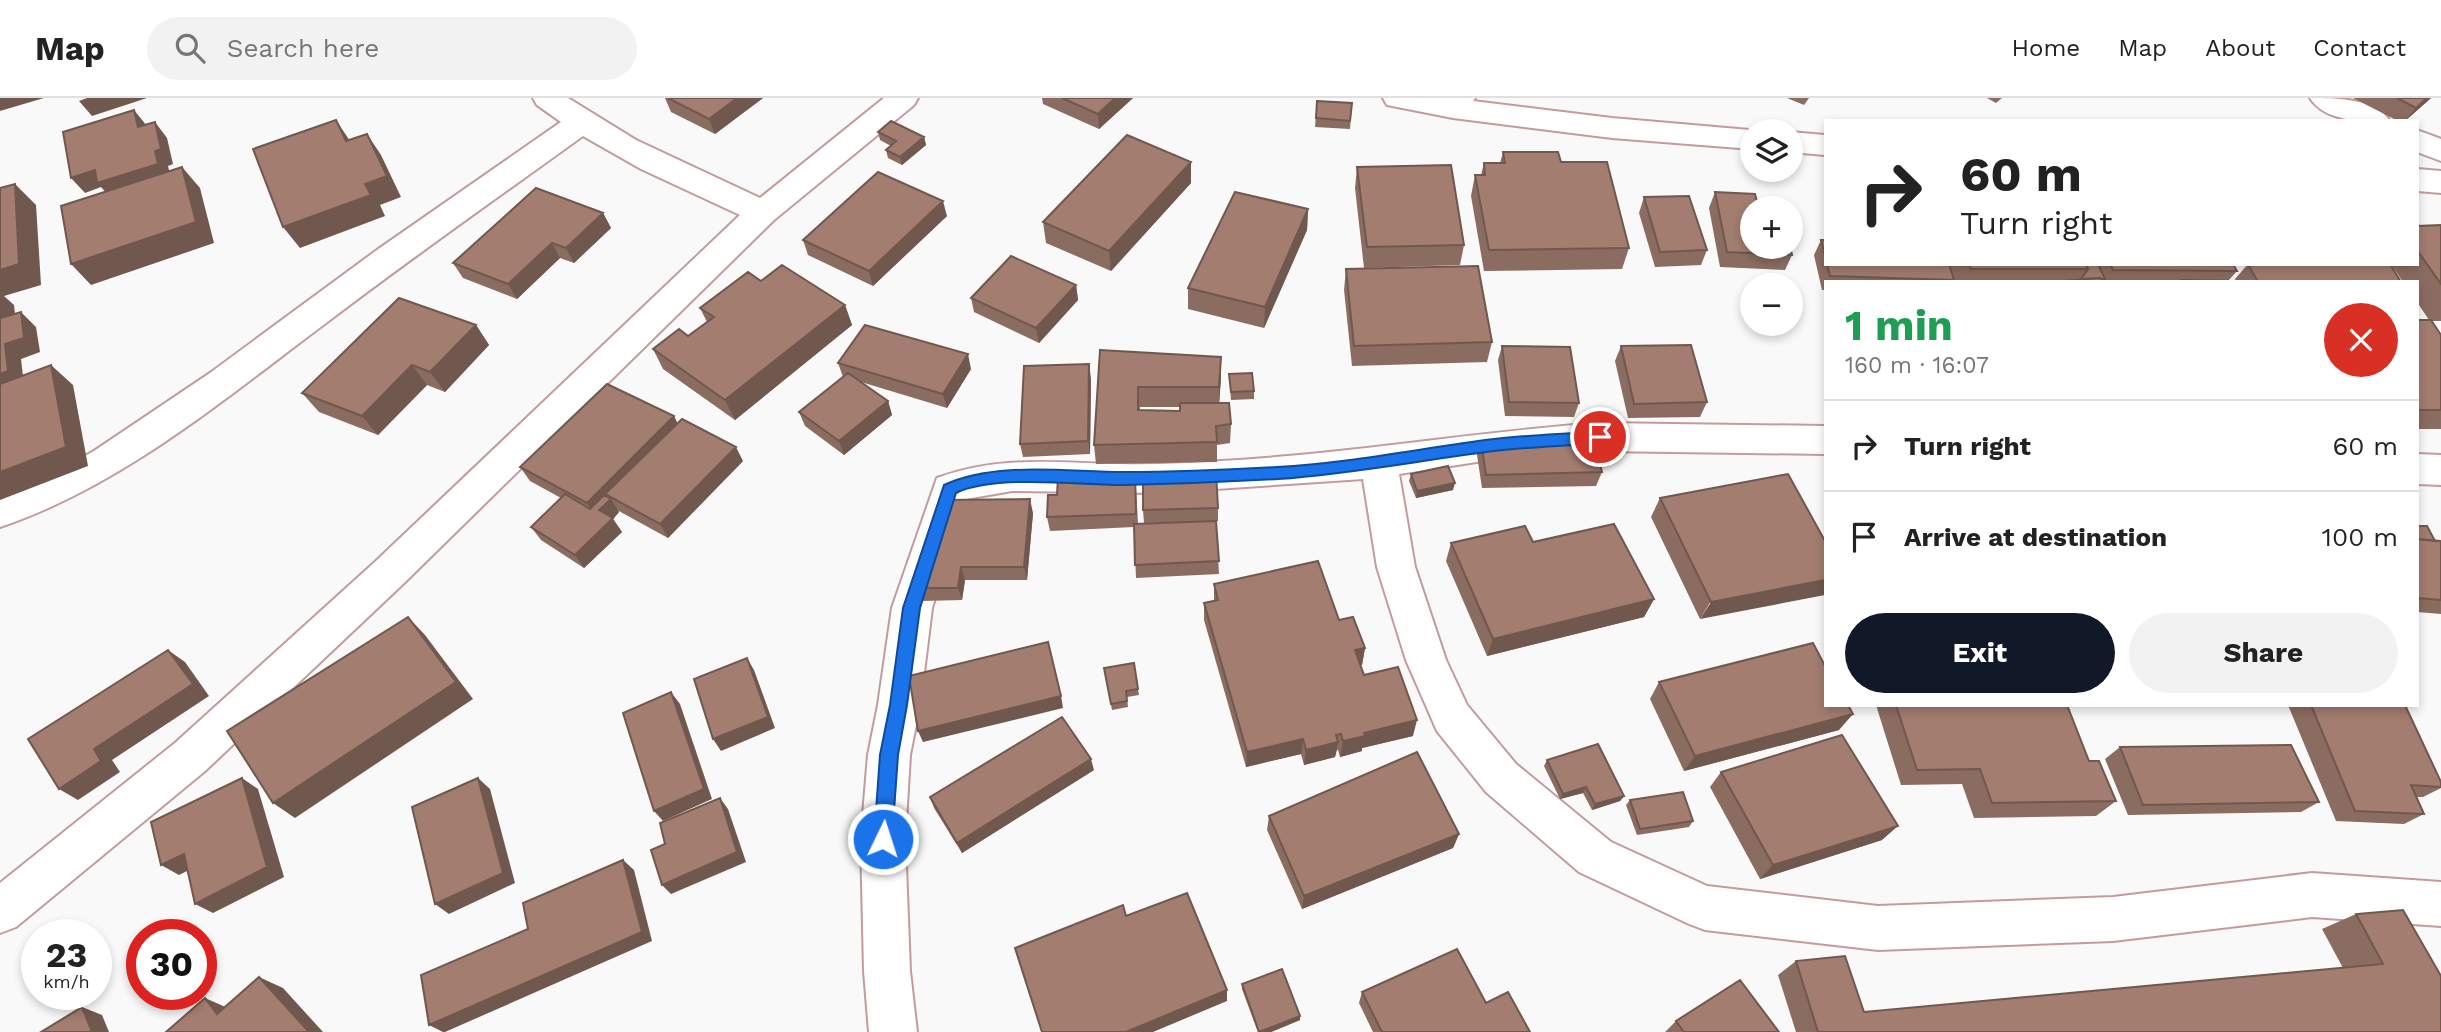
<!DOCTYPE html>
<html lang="en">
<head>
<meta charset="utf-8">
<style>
  :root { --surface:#fff; --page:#f2f2f2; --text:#222; --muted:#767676; --line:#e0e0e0; --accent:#111827 }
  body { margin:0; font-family:"Work Sans",sans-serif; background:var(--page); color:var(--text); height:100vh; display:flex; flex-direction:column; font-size:26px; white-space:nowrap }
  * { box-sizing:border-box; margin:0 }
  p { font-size:23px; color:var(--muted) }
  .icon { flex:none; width:38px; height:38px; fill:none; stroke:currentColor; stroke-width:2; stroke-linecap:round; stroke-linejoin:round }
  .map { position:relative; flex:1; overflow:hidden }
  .side { position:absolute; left:1824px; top:182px; width:595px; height:427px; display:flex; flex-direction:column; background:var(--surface); border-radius:0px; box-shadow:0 4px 10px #0003 }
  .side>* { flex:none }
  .banner { position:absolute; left:1824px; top:21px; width:595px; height:147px; border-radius:0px; box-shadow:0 4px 10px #0003; background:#fff; color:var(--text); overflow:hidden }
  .fabs { position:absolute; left:1740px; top:21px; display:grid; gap:14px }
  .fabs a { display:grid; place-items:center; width:63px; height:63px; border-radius:50%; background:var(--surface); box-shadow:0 4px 10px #0003; font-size:35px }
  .speed { position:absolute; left:21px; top:821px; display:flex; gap:14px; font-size:35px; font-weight:700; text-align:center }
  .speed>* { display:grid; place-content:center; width:91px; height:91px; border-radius:50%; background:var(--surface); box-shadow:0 4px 10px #0003; line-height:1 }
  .speed small { font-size:18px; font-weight:400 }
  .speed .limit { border:10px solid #d22; background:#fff; color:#111 }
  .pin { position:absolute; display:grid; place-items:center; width:60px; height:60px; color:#fff; margin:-30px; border:4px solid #fff; border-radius:50%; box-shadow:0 2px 7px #0007 }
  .me { position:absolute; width:77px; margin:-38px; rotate:4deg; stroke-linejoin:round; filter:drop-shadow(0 0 5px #0008) }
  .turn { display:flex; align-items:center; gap:24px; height:147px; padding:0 21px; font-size:32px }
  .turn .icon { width:91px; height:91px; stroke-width:2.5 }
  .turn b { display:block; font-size:49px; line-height:60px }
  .round { display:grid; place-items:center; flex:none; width:74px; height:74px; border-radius:37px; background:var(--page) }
  .overview { display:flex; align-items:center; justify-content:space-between; height:119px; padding:0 21px }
  h1 { font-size:42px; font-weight:700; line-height:52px; color:#1e9e55 }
  .primary-button { display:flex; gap:14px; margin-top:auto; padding:14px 21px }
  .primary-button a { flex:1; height:80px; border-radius:42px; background:var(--accent); color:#fff; font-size:28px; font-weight:700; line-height:80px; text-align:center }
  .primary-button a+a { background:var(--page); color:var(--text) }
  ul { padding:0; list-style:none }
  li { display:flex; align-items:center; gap:21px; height:91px; padding:0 21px; border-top:2px solid var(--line) }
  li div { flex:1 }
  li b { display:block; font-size:26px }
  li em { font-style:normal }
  header { display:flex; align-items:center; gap:42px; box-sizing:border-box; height:98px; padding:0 35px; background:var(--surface); border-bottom:2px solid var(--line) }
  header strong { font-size:33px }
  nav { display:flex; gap:38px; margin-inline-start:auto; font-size:24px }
  .search { width:490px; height:63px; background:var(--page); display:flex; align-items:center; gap:18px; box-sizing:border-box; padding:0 24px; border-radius:38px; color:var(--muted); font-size:26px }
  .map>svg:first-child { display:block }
</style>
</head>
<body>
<header>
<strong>Map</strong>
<div class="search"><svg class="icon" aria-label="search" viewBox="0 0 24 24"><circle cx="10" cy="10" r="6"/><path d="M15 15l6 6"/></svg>Search here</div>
<nav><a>Home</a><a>Map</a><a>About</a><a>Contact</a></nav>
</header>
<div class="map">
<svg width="2441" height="934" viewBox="0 0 2441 934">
  <rect width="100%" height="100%" fill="#f9f9f9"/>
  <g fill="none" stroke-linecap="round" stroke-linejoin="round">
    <!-- minor casing -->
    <g stroke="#c49b9c" stroke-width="4">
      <path id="minor" d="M533 0H568L636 42 760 100 884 0H918L914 7 774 122 404 485 205 673 16 829 0 835V785L175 645 376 463 740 117 641 71 583 38C497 100 410 161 326 225 224 301 122 388 0 429V398L49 378 94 353 210 275 377 152 561 24 537 7Z
        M1383 0H1475L1473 3 1612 20 1761 33H1752V51L1612 40 1453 20 1387 7Z
        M2310 0C2335 0 2375 0 2390 23 2364 23 2326 25 2310 0Z
        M2417 32 2441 41V63L2417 54Z
        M1790 34 1825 37V57L1790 54Z
        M2417 71 2441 73V95L2417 93Z
        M1600 325 1825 328V356L1600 353 1496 361 1399 376 1415 469 1446 562 1467 607 1516 666 1611 744 1707 788 1878 808 2113 799 2312 775 2441 784V828L2312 819 2113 843 1878 852 1705 832 1689 826 1579 774 1486 694 1437 633 1406 562 1377 469 1363 381 1156 395 1012 393 966 401 932 510 920 607 910 657 905 741 910 873 917 934H869L864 873 861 741 868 657 878 607 892 510 937 380C1002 357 1053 365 1120 366 1153 367 1187 365 1221 363 1348 356 1473 334 1600 325Z
        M2417 356 2441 357V387L2417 386Z"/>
    </g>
    <!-- minor -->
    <use href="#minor" fill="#fff" fill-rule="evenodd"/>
  </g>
  <!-- wall -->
  <path fill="#8b6c60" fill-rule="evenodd" d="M665 0H763L715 36 671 14Z
    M1042 0H1133L1099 31 1043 6Z
    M1787 0H1809L1804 7Z
    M1987 0H2002L1996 5Z
    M2353 0H2431L2405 23H2398Z
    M1317 3 1352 5 1350 31 1315 29Z
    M878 34 924 39 926 47 902 67 888 60 886 52 891 48 880 42Z
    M1503 54 1561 64 1629 150 1622 171 1484 173 1471 98 1475 77H1481L1484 65H1500Z
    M1357 69 1464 147 1460 167 1364 170 1355 90Z
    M1191 85 1111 173 1046 145 1043 124Z
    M1715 94 1758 107 1792 157 1785 172 1720 169 1709 110Z
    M1644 99 1707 152 1701 167 1655 169 1639 115Z
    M1308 111 1307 132 1264 230 1188 211V190Z
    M603 115 611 130 574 165 560 160 517 201 463 180 453 165Z
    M947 118 873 188 808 157 803 142Z
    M2441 127V223H2431L2441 237V331H2417V222H2429L2417 204V184H2403L2391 166H2417V128Z
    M1821 142H1825V166H2233L2237 173 2228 183 2234 184H1954L1953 182V184H1825V192H1822L1814 157Z
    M2248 166 2401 184H2236L2235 181Z
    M1346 171 1492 244 1487 264 1352 268 1344 192Z
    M761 183 845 207 852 227 735 322 663 271 653 251 688 238 707 224 700 210Z
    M1076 187 1078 202 1039 245 974 214 971 200Z
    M476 227 489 247 445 294 427 287 378 337 319 314 302 295Z
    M1502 248 1579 305 1574 319 1505 318 1498 262Z
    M1621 248 1707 304 1700 319 1628 320 1615 263Z
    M1100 252 1221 279 1219 305 1231 326 1230 345 1217 347V364L1096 366 1094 347ZM1140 309H1180V313L1140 312Z
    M838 265 971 271 947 310 861 284 888 303 892 317 844 357 805 328 799 314 843 279Z
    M1229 276 1254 293V301L1231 302Z
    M1091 281 1090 356 1023 359 1020 346Z
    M674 318 677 326 743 363 668 440 617 412 619 414 613 421 622 434 584 470 541 442 531 429 561 400 530 383 520 369Z
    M1481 343 1602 374 1596 388 1482 390 1477 357Z
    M1411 376 1453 392 1416 400 1409 383Z
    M1788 376 1700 521 1651 419 1660 400Z
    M1136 389 1138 426 1198 424 1144 425 1143 412 1218 410V423H1216L1219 476 1136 480 1134 429 1050 433 1047 419Z
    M1033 415 1027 482H965L962 502 922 503 917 490 935 459Z
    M2417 428 2435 443H2441V516L2417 514Z
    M1533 444 1654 501 1644 519 1487 558 1446 463 1451 445Z
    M1214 486 1365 550 1362 567H1360L1364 577 1413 638 1362 650V653L1340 659 1338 652H1337L1335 659 1304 667 1301 656 1246 669 1204 522V505L1214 503Z
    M1104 570 1138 591 1139 597 1127 599 1128 609 1112 612Z
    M1659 584 1839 632 1684 673 1650 601Z
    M1876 607H2067L2089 663 2116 703 2096 718 1974 720 1962 686 1901 687Z
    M2288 607H2405L2441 684V690L2423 699H2417L2424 716 2404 726 2336 723Z
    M2120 649 2319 704 2301 714 2128 717 2105 661Z
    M1547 662 1624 698 1620 703 1592 712 1583 695 1560 701 1544 668Z
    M1094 672 962 755 934 710 930 699Z
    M1721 674 1882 742 1760 781 1710 689Z
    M1630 702 1693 723 1689 729 1637 737 1626 707Z
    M1269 718 1459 736 1453 750 1302 811 1267 732Z
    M2356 816 2441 934H1796L1778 877 1796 863 1864 914 2343 870 2322 831Z
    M1242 886 1300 918V922L1271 934H1258L1242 891Z
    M1362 894 1486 905 1530 934H1373L1359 905Z
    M1676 923 1779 934H1665Z"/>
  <!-- shaded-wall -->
  <path fill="#71584e" d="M0 0H44L0 13Z
    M87 0H147L92 18 79 3Z
    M737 0H763L715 36 709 21Z
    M1115 0H1133L1099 31 1098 16Z
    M2427 0H2431L2405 23 2416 10Z
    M134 12 147 28 138 29Z
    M336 22 350 43H346Z
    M155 24 167 40 173 66 168 68 171 81 111 100 101 89 85 95 71 80 155 53Z
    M367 36 381 57 401 99 380 107 385 118 300 150 283 129 365 86Z
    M924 39 926 47 902 67 900 59Z
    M1191 64V85L1111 173 1109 153Z
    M182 69 200 90 214 145 91 187 71 166Z
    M15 86 36 107 41 187 4 198 14 207 17 235 1 220 0 210V172Z
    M943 103 947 118 873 188 869 173Z
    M1308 111 1307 132 1264 230 1265 209Z
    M603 115 611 130 574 165 566 150Z
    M552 145 560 160 517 201 508 186Z
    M1076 187 1078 202 1039 245 1036 230Z
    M845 207 852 227 735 322 725 302Z
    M21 214 36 229 40 254 21 261 24 287 0 296V276L5 246Z
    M476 227 489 247 445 294 430 274Z
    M968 256 971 271 947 310 943 296Z
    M1221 259V279L1219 309V289Z
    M1089 266 1091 281 1090 356 1088 343Z
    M51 267 73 287 88 368 0 402V374Z
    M412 267 427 287 378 337 362 318Z
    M888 303 892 317 844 357 839 343Z
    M674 318 681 332 605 396 609 402 611 401 619 414 613 421 622 434 584 470 575 457 596 418 587 405Z
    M736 349 743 363 668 440 660 426Z
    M1455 385 1453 392 1416 400 1417 393Z
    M1030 401 1033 415 1027 482 1024 469Z
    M961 469 965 482 962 502 958 490Z
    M1825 482V497L1700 521 1711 504Z
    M1654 501 1644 519 1487 558 1493 541Z
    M408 519 425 537 473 601 295 720 273 705Z
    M1365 550 1362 567 1352 569 1355 552Z
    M168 552 185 564 209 598 112 662 120 674 78 702 59 691 94 651Z
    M747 560 754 572 775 630 721 653 713 641Z
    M671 594 680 606 712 701 663 723 654 713Z
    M1061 598 1063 610 923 644 918 633Z
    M1853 616 1839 632 1684 673 1695 658Z
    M1417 622 1413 638 1362 650V653L1340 659 1343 643 1364 635Z
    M1303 641 1301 656 1246 669 1247 654Z
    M1338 644 1335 659 1304 667 1306 652Z
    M1091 661 1094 672 962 755 957 745Z
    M242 680 258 691 284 779 213 815 195 806Z
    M478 680 490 691 515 785 449 816 435 806Z
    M1586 689 1583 695 1560 701 1563 696Z
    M1624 698 1620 703 1592 712 1595 706Z
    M720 700 728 711 746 764 671 796 662 787Z
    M1898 728 1882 742 1760 781 1773 767Z
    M1459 736 1453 750 1302 811 1304 798Z
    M184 756 201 766 179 777 161 767Z
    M623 762 634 772 652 843 445 934H443L429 927Z
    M259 879 283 890 323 934H309Z
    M1227 892V903L1153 934H1126Z
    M205 900 230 911 217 916Z
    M82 909 102 917 109 934H92Z
    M1300 918V922L1271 934H1262Z"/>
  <!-- building -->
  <path fill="#a27d70" stroke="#71584e" stroke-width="2" d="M668 0H737L709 21Z
    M1062 0H1115L1098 16Z
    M2397 0H2427L2416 10Z
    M1317 3 1352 5 1350 23 1316 20Z
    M134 12 138 29 155 24 161 51 155 53 158 66 97 85 95 72 71 80 63 34Z
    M336 22 346 43 367 36 387 78 365 86 371 97 283 129 253 51Z
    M891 23 924 39 900 59 886 52 896 43 878 34Z
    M1127 37 1191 64 1109 153 1043 124Z
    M1503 54H1558L1561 64H1607L1629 150 1489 152 1475 77H1485L1484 65H1505Z
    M1451 67 1464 147 1367 149 1357 69Z
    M182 69 196 124 71 166 61 108Z
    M878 74 943 103 869 173 803 142Z
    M15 86 19 166 0 172V90Z
    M536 90 603 115 566 150 552 145 508 186 453 165Z
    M1235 94 1308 111 1265 209 1188 190Z
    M1715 94 1755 96 1758 107 1781 108 1782 110H1752V149H1790V148L1792 157 1727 154Z
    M1689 98 1707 152 1660 154 1644 99Z
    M2441 127V186L2417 152V128Z
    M1821 142H1825V158Z
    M1011 158 1076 187 1036 230 971 200Z
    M1827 166H1949L1954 182 1830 178Z
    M1969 166H2086L2088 171H1971Z
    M2086 166H2098L2105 181H2101L2100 180 2081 181 2088 171Z
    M2110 166H2233L2237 173 2113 172Z
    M2248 166H2390L2401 184H2258Z
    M782 167 845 207 725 302 653 251 679 231 688 238 714 219 700 210 748 174 761 183Z
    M1478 168 1492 244 1354 248 1346 171Z
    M2100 180 2103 184H2051Z
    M2181 182 2233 183 2234 184H2182Z
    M399 200 476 227 430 274 412 267 362 318 302 295Z
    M0 210 1 220 21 214 24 240 5 246 8 273 0 276Z
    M2417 222H2431L2441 237V312H2417Z
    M865 227 968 256 943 296 838 265Z
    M1691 247 1707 304 1634 306 1621 248Z
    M1502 248 1570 249 1579 305 1509 304Z
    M1100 252 1221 259 1219 289H1138V312L1180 313V305H1229L1231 326 1216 328 1217 344 1094 347Z
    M1089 266 1088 343 1020 346 1024 268Z
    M51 267 66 349 0 374V286Z
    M848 275 888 303 839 343 799 314Z
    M1252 275 1254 293 1231 294 1229 276Z
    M607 286 674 318 587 405 520 369Z
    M682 321 736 349 660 426 605 396Z
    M1594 341 1602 374 1486 377 1481 343Z
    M1448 368 1455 385 1417 393 1411 376Z
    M1216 373 1218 410 1143 412V375Z
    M1135 375 1136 416 1047 419 1048 397H1057L1058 379Z
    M1788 376 1825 443V482L1711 504 1660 400Z
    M565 396 590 411 604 397 611 401 599 412 613 420 575 457 531 429Z
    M1030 401 1024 469H961L958 490H917L922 459H935L943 402Z
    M1216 423 1219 463 1135 467 1134 426Z
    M1614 426 1654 501 1493 541 1451 445 1525 428 1533 444Z
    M2417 428H2427L2435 443 2417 441Z
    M2417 441 2441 443V502L2417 500Z
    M1318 463 1339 522 1353 519 1365 550 1355 552 1364 577 1398 569 1417 622 1364 635 1365 638 1343 643 1341 636 1336 637 1338 644 1306 652 1303 641 1247 654 1204 505 1218 502 1214 486Z
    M408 519 456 584 273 705 227 633Z
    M1048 544 1061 598 918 633 909 578Z
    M1813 545 1825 568V607H1848L1853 616 1695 658 1659 584Z
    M168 552 193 586 94 651 101 663 59 691 28 641Z
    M747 560 768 619 713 641 694 581Z
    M1134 565 1138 591 1126 593 1127 603 1111 606 1104 570Z
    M671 594 704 691 654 713 623 615Z
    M1896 607H2067L2089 663H2099L2116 703 1992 705 1980 671 1917 672Z
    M2311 607H2405L2441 684V689L2411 687 2424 716 2355 713Z
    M1062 619 1091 661 957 745 930 699Z
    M1842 637 1898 728 1773 767 1721 674Z
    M1598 646 1624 698 1595 706 1586 689 1563 696 1547 662Z
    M2291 647 2319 704 2143 707 2120 649Z
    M1417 654 1459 736 1304 798 1269 718Z
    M242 680 267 769 195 806 184 756 161 767 151 724Z
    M478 680 503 775 435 806 412 709Z
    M1683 694 1693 723 1640 731 1630 702Z
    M720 700 737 754 662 787 651 752 665 746 660 725Z
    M623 762 642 834 429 927 421 877 528 831 523 805Z
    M1187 795 1227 892 1126 934H1042L1015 850 1123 807 1126 818Z
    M2403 812 2441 878V934H1818L1796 863 1845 858 1864 914 2383 866 2356 816Z
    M1457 851 1486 905 1508 894 1530 934H1382L1362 894Z
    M1282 871 1300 918 1259 934 1242 886Z
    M259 879 309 934H166L205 900 217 916Z
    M1740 882 1779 934H1684L1676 923Z
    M82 909 92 934H41Z"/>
  <!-- route -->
  <path fill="#1a73e8" stroke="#114b97" stroke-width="2" d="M1600 333 1608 339 1600 345C1565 348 1529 349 1494 353 1422 362 1351 376 1278 381 1227 384 1176 386 1124 387 1080 387 995 376 956 395L920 510 907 607 898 657 892 741 889 747 883 750 876 747 874 741 880 657 890 607 903 510 944 387C995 363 1067 374 1123 374 1174 374 1226 372 1277 369 1350 365 1422 350 1494 341 1529 337 1565 336 1600 333Z"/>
</svg>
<div class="fabs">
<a><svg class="icon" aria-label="layers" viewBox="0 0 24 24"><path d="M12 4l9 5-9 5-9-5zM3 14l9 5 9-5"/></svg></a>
<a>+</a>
<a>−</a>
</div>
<div class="speed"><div>23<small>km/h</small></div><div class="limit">30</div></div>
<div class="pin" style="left:1600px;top:339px;background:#d93025"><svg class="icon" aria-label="arrive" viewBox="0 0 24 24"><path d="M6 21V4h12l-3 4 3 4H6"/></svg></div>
<svg class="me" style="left:883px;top:741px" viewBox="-20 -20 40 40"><circle r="17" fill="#1a73e8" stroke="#fff" stroke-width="3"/><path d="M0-11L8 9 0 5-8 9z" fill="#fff"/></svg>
<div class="banner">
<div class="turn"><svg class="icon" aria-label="right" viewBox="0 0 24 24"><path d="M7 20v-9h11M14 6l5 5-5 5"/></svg><div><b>60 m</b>Turn right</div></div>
</div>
<section class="side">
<div class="overview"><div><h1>1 min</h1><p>160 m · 16:07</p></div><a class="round" style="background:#d93025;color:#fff"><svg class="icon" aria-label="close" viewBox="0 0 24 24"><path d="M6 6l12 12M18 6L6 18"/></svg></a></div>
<ul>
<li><svg class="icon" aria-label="right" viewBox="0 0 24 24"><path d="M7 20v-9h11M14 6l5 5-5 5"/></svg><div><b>Turn right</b></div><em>60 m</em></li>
<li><svg class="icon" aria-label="arrive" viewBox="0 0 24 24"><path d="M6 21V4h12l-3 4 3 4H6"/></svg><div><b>Arrive at destination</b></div><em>100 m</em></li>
</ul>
<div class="primary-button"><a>Exit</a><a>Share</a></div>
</section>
</div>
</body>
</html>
